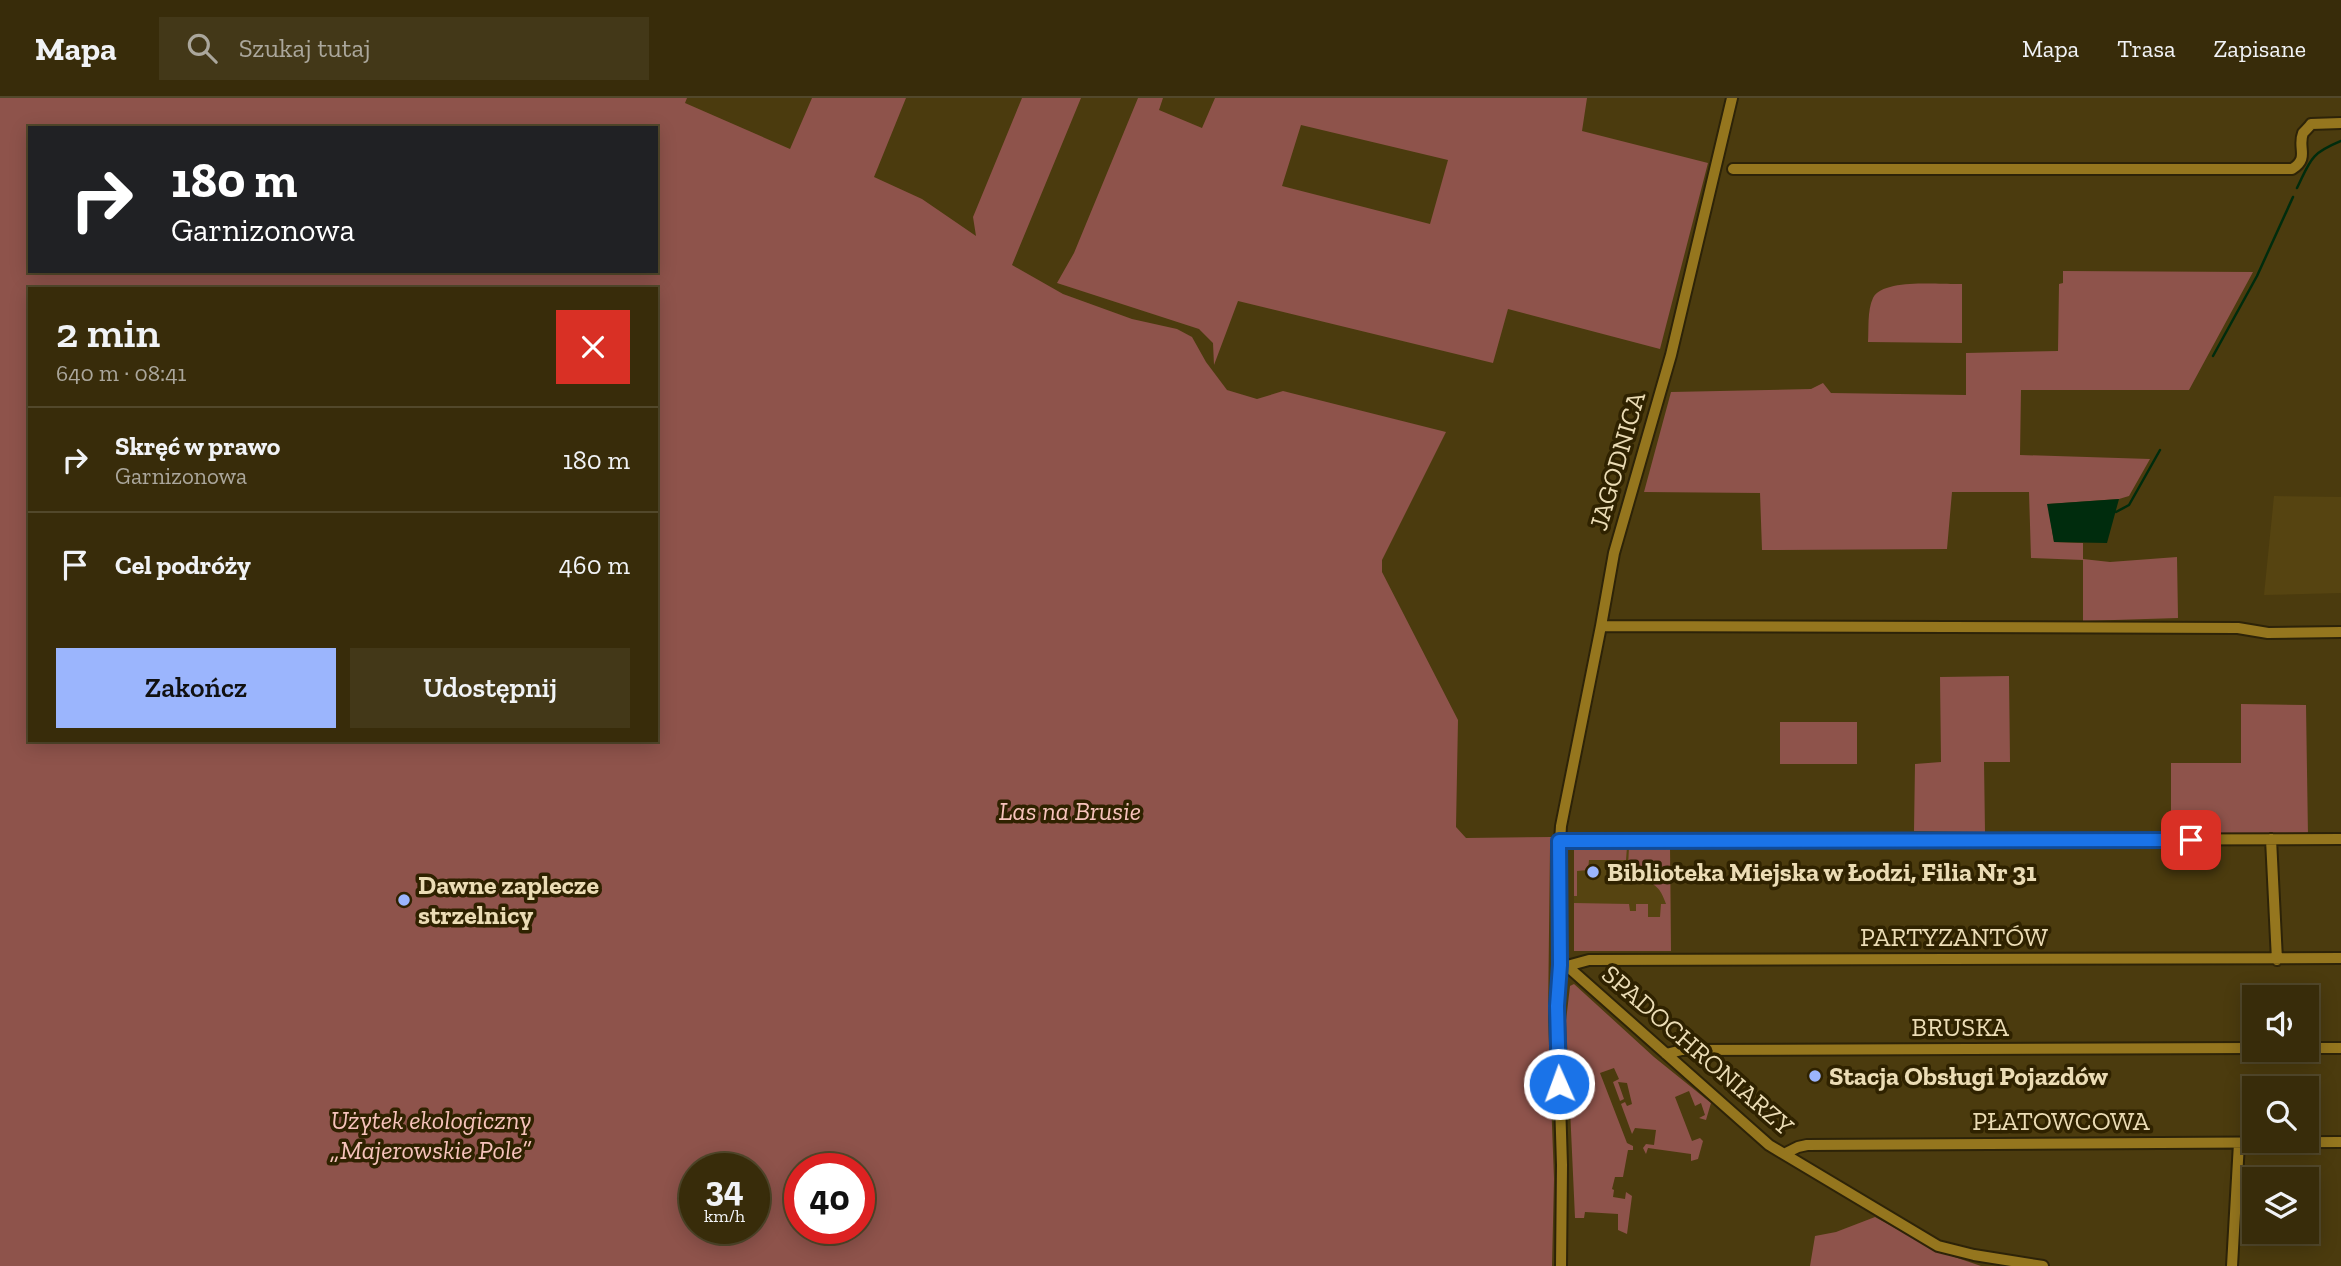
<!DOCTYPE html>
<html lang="pl">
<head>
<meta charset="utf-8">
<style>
  :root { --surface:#382c0a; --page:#433818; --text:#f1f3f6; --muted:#aba79c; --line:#52482b; --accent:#9bb5fd }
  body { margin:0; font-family:"Zilla Slab",serif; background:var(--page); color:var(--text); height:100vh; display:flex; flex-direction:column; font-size:26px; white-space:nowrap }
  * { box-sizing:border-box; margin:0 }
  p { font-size:23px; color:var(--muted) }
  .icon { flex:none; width:38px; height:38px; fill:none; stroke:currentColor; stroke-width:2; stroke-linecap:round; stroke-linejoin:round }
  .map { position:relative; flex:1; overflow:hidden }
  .sheet { position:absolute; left:28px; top:189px; width:630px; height:455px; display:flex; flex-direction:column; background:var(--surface); border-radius:0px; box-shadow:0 4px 18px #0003,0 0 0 2px var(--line) }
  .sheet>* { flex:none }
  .top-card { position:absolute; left:28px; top:28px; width:630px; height:147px; border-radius:0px; box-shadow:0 4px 18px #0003,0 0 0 2px var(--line); background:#202124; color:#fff; overflow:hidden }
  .controls { position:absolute; left:2242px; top:887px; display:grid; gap:14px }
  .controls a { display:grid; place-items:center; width:77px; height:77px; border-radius:0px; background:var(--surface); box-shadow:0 4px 18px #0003,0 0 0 2px var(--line); font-size:35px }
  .speed { position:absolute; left:679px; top:1055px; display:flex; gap:14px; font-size:35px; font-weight:700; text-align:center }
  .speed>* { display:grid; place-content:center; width:91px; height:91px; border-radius:50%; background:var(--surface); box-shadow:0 4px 18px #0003,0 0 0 2px var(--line); line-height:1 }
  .speed small { font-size:18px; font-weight:400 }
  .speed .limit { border:10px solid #d22; background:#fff; color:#111 }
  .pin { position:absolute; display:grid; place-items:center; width:60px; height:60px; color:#fff; margin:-30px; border-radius:14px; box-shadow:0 4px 10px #0006 }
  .me { position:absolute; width:77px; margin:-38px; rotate:358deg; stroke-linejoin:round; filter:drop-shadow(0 0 5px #0008) }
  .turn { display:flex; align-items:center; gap:24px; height:147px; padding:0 28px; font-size:32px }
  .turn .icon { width:91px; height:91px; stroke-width:2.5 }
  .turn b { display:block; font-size:49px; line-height:60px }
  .round { display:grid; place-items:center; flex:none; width:74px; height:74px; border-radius:0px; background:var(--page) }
  .headline { display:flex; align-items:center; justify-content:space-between; height:119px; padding:0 28px }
  h1 { font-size:42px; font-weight:600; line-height:52px }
  .action { display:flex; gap:14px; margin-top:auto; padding:14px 28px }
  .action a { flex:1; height:80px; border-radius:0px; background:var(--accent); color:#111; font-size:28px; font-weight:600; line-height:80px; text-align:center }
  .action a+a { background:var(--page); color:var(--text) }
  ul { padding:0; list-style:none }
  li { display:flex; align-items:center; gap:21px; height:105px; padding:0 28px; border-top:2px solid var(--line) }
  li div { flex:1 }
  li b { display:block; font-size:26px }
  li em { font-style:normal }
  header { display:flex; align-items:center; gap:42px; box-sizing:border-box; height:98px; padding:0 35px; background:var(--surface); border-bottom:2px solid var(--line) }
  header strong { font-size:33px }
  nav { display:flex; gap:38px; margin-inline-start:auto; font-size:24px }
  .search { width:490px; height:63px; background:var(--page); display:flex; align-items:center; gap:18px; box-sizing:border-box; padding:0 24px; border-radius:0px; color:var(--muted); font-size:26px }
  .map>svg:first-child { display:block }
</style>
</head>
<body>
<header>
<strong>Mapa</strong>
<div class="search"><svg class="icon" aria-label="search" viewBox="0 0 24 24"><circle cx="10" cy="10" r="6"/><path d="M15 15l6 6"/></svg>Szukaj tutaj</div>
<nav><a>Mapa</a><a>Trasa</a><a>Zapisane</a></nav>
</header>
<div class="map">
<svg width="2341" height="1168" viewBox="0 0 2341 1168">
  <rect width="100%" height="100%" fill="#4b3b0e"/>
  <!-- built -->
  <path fill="#564411" d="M2274 398 2341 399V495L2264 497Z
    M1670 748 1671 853H1574V749Z"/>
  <!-- green -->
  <path fill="#8e534b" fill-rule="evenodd" d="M0 0H687L685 5 790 51 812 0H906L874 79 922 101 976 138 973 119 1022 0H1081L1012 167 1063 196 1132 221 1177 231 1192 239 1206 264 1227 292 1257 301 1283 293 1446 334 1382 462V474L1458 622 1456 729 1466 740 1552 739 1550 750 1548 921 1554 1081 1552 1168H0ZM30 30H656V173H30ZM30 191H656V642H30ZM695 1071H754V1130H695ZM800 1071H859V1130H800Z
    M1138 0H1163L1159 12 1202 30 1215 0H1587L1582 33 1708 65 1660 251 1508 211 1493 265 1238 203 1214 267 1213 245 1199 231 1057 185 1074 155ZM1301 27 1448 62 1430 126 1282 88Z
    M2063 173 2253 174 2189 292H2021L2020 357 2150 361 2129 398 2119 401 2048 406 2054 444 2083 445V461L2110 464 2177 459 2178 520 2083 523V462L2031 460 2029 394H1952L1947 451 1762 452 1760 395 1644 394 1671 294 1811 291 1823 285 1831 295 1966 297V255L2058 253 2059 186 2063 185Z
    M1962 186V245L1868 244C1869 231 1867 213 1873 200 1883 180 1942 187 1962 186Z
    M2009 578 2010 664H1984L1985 734 1914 733 1915 666 1941 664 1940 579Z
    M2241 606 2306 607 2308 738 2171 735V665H2241Z
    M1780 624H1857V666H1780Z
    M1670 748 1671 853H1574V805L1629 806 1630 813H1636V806H1648V819H1660L1661 806H1666C1658 781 1650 791 1639 771L1628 769 1629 749Z
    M1574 749H1627L1626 762H1589L1588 772 1577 773V798H1574Z
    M1574 886 1654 959 1711 1005 1706 1022 1699 1020 1705 1017 1701 1005 1695 1008 1689 993 1675 999 1692 1043 1700 1040 1703 1043 1698 1061 1691 1063V1056L1648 1050 1646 1056 1643 1050 1646 1046 1654 1047 1656 1032 1635 1030 1632 1036 1621 1006 1625 1004 1627 1008 1632 1006 1627 985 1618 984 1624 1001 1620 1003 1613 984 1619 981 1614 970 1600 975 1627 1045 1633 1048V1052H1628L1623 1079H1615L1612 1091 1614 1092 1613 1099 1625 1101 1626 1094 1632 1098 1627 1136 1618 1132V1116L1585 1114 1584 1120H1575L1566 923 1570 888Z
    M1875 1119 1937 1153 1981 1168H1810L1815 1138 1836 1134Z"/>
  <!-- water -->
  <path fill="#002c0d" d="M2119 401 2107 445 2054 444 2047 406Z"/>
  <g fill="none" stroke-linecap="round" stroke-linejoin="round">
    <!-- stream -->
    <path stroke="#002c0d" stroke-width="2.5" d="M2297 90C2311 61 2310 56 2341 43
      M2213 258 2257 178 2293 99
      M2116 414 2129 407 2160 352"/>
    <!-- minor casing -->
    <g stroke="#2d2308" stroke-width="14">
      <path id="minor" d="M1733 71H2292C2310 60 2297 50 2303 35 2304 34 2310 28 2311 26L2341 25
        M1601 528 2238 530 2268 535 2341 534
        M2271 741 2277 862
        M1559 743 2341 741
        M1562 868H1567L1769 1047 1938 1148 1974 1157 2043 1168
        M1567 868 1589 862 2341 860
        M2306 950H2341
        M1666 956 1682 952 2254 950
        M1784 1056 1798 1049 1807 1047 2341 1044
        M1561 1168 1562 1067 1557 908 1560 868 1559 759 1561 728 1601 528 1614 455 1671 257 1732 0
        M2232 1168 2239 1045"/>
    </g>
    <!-- minor -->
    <use href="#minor" stroke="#95761e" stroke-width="10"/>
  </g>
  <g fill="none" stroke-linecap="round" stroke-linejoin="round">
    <!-- route casing -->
    <g stroke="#114b97" stroke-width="18">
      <path id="route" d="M1559 986 1557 908 1560 867 1559 743 2191 742"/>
    </g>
    <!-- route -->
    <use href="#route" stroke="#1a73e8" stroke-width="12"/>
  </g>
  <!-- markers -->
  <g fill="#9bb5fd" stroke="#2f2200" stroke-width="2.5">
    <circle cx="1593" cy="774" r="7"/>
    <circle cx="404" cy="802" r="7"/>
    <circle cx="1815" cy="978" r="7"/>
  </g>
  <g text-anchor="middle" stroke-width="7" stroke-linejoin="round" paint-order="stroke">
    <!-- street labels -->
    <g font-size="26" fill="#ebdcb5" stroke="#2f2200">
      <text transform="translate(1617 363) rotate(-74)" y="9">JAGODNICA</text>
      <text x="1954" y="848">PARTYZANTÓW</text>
      <text x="1960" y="938">BRUSKA</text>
      <text transform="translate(1698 952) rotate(41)" y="9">SPADOCHRONIARZY</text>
      <text x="2061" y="1032">PŁATOWCOWA</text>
    </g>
    <!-- park labels -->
    <g font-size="26" font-style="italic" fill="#f7c3bb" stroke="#2f2200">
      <text x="1070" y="722">Las na Brusie</text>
      <text x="431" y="1031">Użytek ekologiczny<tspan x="431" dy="30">„Majerowskie Pole”</tspan></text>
    </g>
    <!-- poi labels -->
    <g font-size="26" font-weight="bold" fill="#ebdcb5" stroke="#2f2200" text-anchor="start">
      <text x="1607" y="783">Biblioteka Miejska w Łodzi, Filia Nr 31</text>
      <text x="418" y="796">Dawne zaplecze<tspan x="418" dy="30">strzelnicy</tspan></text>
      <text x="1829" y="987">Stacja Obsługi Pojazdów</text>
    </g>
  </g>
</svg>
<div class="controls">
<a><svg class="icon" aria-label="sound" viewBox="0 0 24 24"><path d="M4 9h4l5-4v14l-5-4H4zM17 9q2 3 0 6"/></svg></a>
<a><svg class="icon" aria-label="search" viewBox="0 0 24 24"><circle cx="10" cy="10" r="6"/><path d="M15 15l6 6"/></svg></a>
<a><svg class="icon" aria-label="layers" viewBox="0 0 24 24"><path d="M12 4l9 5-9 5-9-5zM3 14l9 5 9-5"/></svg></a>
</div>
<div class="speed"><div>34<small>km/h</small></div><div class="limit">40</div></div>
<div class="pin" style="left:2191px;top:742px;background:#d93025"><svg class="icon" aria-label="arrive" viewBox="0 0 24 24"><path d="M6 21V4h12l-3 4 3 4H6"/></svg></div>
<svg class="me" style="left:1559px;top:986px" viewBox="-20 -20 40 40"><circle r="17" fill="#1a73e8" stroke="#fff" stroke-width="3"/><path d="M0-11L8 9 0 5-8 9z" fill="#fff"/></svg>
<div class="top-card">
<div class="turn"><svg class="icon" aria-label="right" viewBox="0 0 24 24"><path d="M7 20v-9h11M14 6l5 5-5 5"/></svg><div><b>180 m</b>Garnizonowa</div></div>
</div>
<section class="sheet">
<div class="headline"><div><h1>2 min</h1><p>640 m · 08:41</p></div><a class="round" style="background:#d93025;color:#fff"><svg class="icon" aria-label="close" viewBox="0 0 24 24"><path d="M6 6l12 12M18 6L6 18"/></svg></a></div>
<ul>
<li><svg class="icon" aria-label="right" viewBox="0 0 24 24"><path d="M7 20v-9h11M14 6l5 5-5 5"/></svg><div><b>Skręć w prawo</b><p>Garnizonowa</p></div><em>180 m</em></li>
<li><svg class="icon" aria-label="arrive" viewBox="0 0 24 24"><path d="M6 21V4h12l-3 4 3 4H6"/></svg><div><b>Cel podróży</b></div><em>460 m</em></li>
</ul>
<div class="action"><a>Zakończ</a><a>Udostępnij</a></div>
</section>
</div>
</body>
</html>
